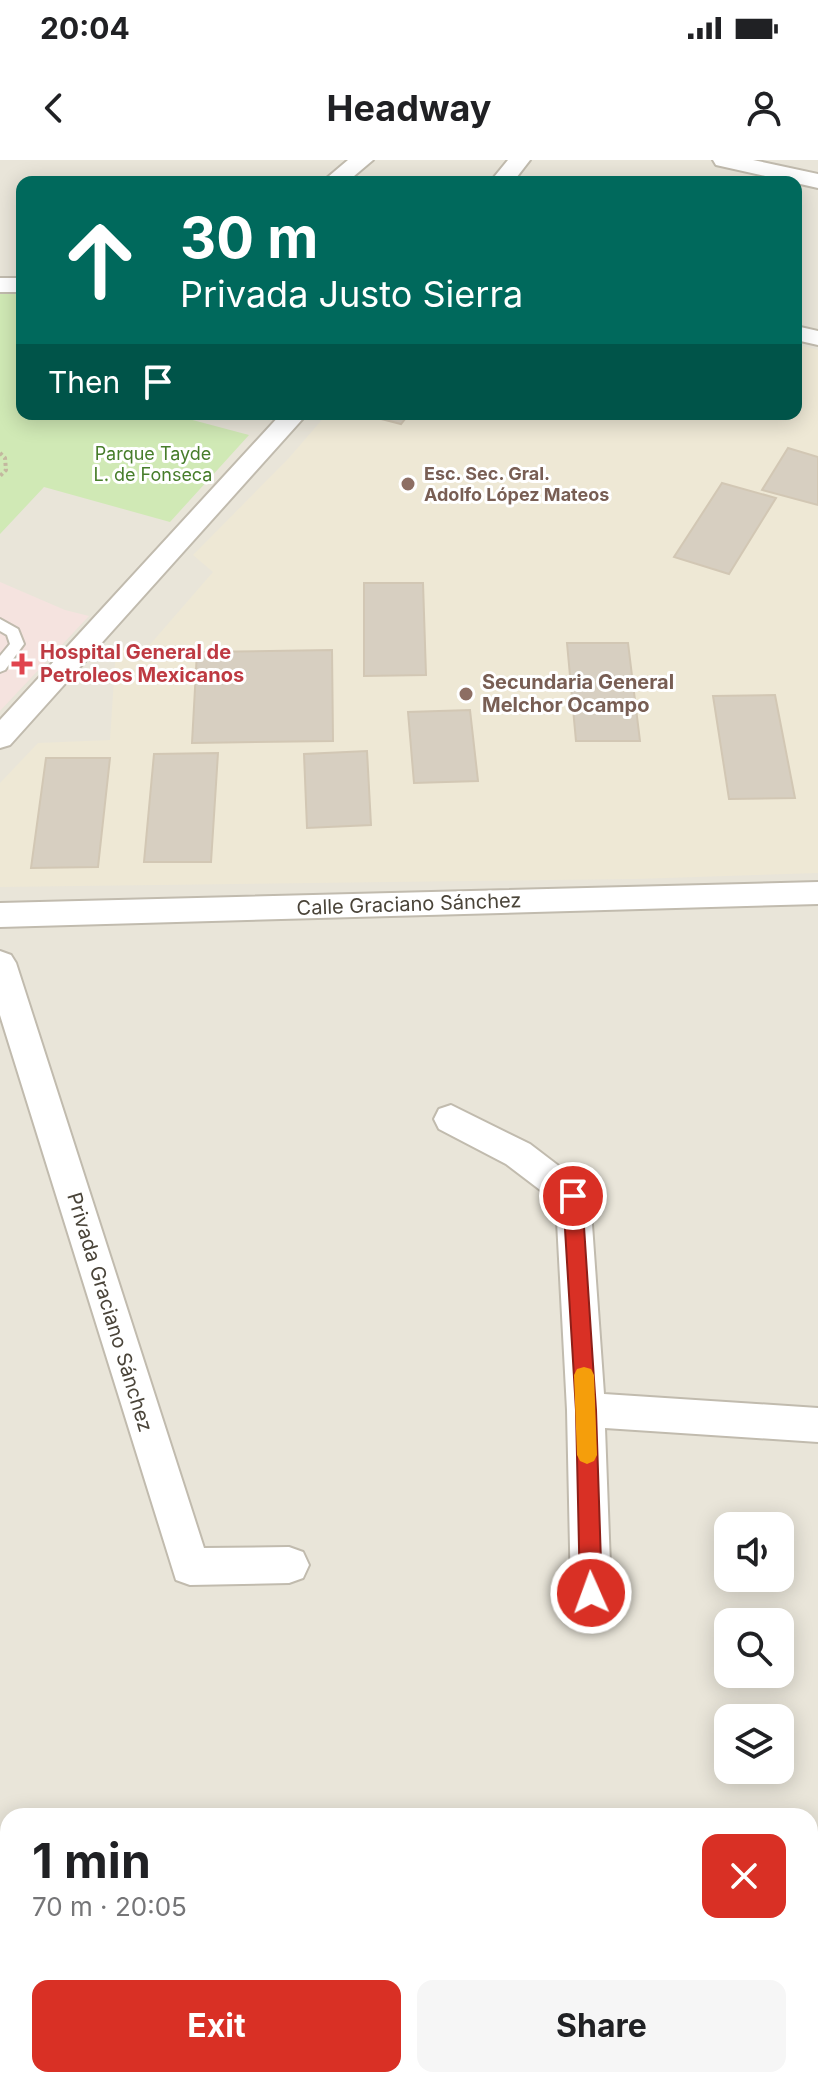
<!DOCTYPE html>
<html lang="en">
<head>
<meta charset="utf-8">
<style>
  :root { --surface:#fff; --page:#f6f6f6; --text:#202124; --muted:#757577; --accent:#d93025 }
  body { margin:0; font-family:Inter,sans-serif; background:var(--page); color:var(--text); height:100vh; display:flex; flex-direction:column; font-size:30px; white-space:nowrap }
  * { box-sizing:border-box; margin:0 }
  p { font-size:26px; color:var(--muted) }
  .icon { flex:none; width:44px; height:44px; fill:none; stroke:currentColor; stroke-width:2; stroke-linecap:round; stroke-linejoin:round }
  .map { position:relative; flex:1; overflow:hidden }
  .sheet { position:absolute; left:0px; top:1648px; width:818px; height:280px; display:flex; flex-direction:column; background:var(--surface); border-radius:24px 24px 0 0; box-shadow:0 4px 20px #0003 }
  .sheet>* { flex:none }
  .banner { position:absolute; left:16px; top:16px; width:786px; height:244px; border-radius:16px; box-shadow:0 4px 20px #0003; background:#00695c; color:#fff; overflow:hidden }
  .tools { position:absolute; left:714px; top:1352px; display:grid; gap:16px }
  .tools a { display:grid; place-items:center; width:80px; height:80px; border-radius:16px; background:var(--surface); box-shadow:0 4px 20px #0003; font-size:40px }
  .pin { position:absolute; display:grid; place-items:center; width:68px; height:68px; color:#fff; margin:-34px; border:4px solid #fff; border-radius:50%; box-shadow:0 2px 8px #0007 }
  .me { position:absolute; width:88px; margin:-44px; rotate:358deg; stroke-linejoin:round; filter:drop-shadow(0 0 6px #0008) }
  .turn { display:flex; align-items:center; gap:28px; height:168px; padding:0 32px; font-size:36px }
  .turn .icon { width:104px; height:104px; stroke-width:2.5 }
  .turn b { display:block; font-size:56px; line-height:68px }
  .then { display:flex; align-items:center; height:76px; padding:0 32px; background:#0003; gap:16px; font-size:30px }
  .round { display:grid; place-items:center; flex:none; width:84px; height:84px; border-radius:16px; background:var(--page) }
  .head { display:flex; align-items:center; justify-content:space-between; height:136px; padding:0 32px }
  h1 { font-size:48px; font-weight:700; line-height:60px }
  .cta { display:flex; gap:16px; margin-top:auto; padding:16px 32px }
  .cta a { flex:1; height:92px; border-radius:16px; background:var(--accent); color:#fff; font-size:32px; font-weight:700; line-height:92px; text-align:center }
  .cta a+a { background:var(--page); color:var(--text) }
  .status { display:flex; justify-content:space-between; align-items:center; height:56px; padding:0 40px; background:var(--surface); direction:ltr }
  .status svg { height:22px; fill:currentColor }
  header { display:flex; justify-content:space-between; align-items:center; height:104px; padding:0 32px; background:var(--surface); font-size:36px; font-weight:700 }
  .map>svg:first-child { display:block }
</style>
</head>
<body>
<div class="status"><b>20:04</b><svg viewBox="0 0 49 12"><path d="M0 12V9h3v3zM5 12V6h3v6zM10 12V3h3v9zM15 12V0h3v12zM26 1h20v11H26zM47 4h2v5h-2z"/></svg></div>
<header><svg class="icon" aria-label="back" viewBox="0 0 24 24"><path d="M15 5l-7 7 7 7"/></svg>Headway<svg class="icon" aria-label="person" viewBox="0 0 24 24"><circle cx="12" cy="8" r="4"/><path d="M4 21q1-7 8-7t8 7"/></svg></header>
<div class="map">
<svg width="818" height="1928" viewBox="0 0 818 1928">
  <rect width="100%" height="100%" fill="#f5f3eb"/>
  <!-- residential -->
  <path fill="#e9e5d9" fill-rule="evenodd" d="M0 0H818V1928H0ZM22 22H796V254H22ZM728 1366H780V1418H728ZM728 1462H780V1514H728ZM728 1558H780V1610H728ZM8 1656H810V1920H8Z"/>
  <!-- education -->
  <path fill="#eee8d5" d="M796 184 818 190V713L636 719 0 727V623L38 583 110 580 116 488H147L213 412 193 395 288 299 327 254H796Z"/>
  <!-- medical -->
  <path fill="#f5e3df" d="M0 422 65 450 89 456 0 551Z"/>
  <!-- green -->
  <path fill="#d0e9b5" d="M0 131 22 133V254H170L249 275 170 362 44 327 0 374Z"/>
  <!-- building -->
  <path fill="#d7cfc1" stroke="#d2c7b4" stroke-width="2" d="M362 254H409L401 264Z
    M788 288 818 297V345L762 330Z
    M722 323 776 338 729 414 674 397Z
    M364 423H423L426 515 364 516Z
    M567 483H628L640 581H576Z
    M332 490 333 581 192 583 197 492Z
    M775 535 795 638 729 639 713 536Z
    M470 550 478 621 414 623 408 552Z
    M367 591 371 665 307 668 304 594Z
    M218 593 211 702H144L154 594Z
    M46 598H110L98 707 31 708Z"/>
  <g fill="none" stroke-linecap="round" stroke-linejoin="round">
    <!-- service casing -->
    <g stroke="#c1bbae" stroke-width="4">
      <path id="service" d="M0 459 18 469 24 484 5 510 0 512V496L10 484 7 475 0 471Z"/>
    </g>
    <!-- minor casing -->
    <g stroke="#c1bbae" stroke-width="4">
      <path id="minor" d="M348 0H373L347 22H322Z
        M508 0H530L513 22H490Z
        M713 0H753L818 14V28L716 5Z
        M0 118H22V132H0Z
        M796 166 818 171V185L796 180Z
        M281 254H307L10 585 0 588V560Z
        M818 722V744L0 767V743Z
        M0 791 11 795 16 803 204 1388 289 1387 303 1392 309 1405 303 1418 289 1423 190 1425 176 1420 0 855Z
        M451 945 530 984 585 1026 590 1036 604 1234 818 1248V1282L605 1268 611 1433 605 1446 591 1452 577 1446 571 1433 567 1250 556 1042 506 1004 439 969 434 959 439 949Z
        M336 1920H382L380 1928H334Z"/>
    </g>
    <!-- path -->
    <path stroke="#c3b79f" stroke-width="4" stroke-dasharray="3 3" stroke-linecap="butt" d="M0 293 5 298 6 310 0 316"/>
    <!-- service -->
    <use href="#service" fill="#fff" fill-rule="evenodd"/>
    <!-- minor -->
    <use href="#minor" fill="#fff" fill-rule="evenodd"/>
  </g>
  <!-- route -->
  <path fill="#d93025" stroke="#8d1f18" stroke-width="2" d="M573 1028 579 1031 582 1036 596 1250 602 1433 599 1440 591 1443 584 1440 580 1433 576 1250 563 1036 566 1031Z"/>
  <!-- slow -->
  <path fill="#f59e0b" d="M584 1207 591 1209 594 1215 597 1295 594 1301 587 1304 580 1301 577 1295 574 1215 577 1209Z"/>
  <!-- markers -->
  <g fill="#8d6e63" stroke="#fff" stroke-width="3">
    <circle cx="408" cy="324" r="8"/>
    <circle cx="466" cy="534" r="8"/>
  </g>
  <path fill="#e0444e" stroke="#fff" stroke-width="3" d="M18 492h8v8h8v8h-8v8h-8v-8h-8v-8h8z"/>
  <g text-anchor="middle" stroke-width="6" stroke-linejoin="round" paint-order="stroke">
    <!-- far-park labels -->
    <g font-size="18" fill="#477d2b" stroke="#fff">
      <text x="153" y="300">Parque Tayde<tspan x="153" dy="21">L. de Fonseca</tspan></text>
    </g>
    <!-- far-education labels -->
    <g font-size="18" font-weight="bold" fill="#785e54" stroke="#fff" text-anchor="start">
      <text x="424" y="320">Esc. Sec. Gral.<tspan x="424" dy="21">Adolfo López Mateos</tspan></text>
    </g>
    <!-- health labels -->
    <g font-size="20" font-weight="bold" fill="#be3a42" stroke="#fff" text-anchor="start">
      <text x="40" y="499">Hospital General de<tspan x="40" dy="23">Petroleos Mexicanos</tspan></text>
    </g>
    <!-- education labels -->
    <g font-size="20" font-weight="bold" fill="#785e54" stroke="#fff" text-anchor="start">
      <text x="482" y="529">Secundaria General<tspan x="482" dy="23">Melchor Ocampo</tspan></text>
    </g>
    <!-- street labels -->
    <g font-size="20" fill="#4a4439" stroke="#fff">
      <text transform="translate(409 744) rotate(-2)" y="7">Calle Graciano Sánchez</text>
      <text transform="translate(110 1152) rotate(73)" y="7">Privada Graciano Sánchez</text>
    </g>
  </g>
</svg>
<div class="tools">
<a><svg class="icon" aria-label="sound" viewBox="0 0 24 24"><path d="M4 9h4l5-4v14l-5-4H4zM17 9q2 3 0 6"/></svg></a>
<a><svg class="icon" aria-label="search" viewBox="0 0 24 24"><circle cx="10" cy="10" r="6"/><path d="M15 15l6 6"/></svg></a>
<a><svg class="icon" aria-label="layers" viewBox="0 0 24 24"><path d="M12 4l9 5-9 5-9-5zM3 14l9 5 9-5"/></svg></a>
</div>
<div class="pin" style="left:573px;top:1036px;background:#d93025"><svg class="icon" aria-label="arrive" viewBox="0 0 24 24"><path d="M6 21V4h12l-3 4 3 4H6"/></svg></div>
<svg class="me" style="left:591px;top:1433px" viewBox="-20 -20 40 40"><circle r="17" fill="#d93025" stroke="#fff" stroke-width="3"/><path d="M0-11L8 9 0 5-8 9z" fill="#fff"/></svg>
<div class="banner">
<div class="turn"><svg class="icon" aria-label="ahead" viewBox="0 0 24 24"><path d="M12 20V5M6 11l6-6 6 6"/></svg><div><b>30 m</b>Privada Justo Sierra</div></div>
<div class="then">Then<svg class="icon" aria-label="arrive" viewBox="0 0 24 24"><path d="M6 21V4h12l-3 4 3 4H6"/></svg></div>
</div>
<section class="sheet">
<div class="head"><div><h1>1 min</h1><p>70 m · 20:05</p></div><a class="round" style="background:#d93025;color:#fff"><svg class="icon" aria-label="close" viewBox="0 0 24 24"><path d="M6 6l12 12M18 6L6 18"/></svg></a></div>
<div class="cta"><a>Exit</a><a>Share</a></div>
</section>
</div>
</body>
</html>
